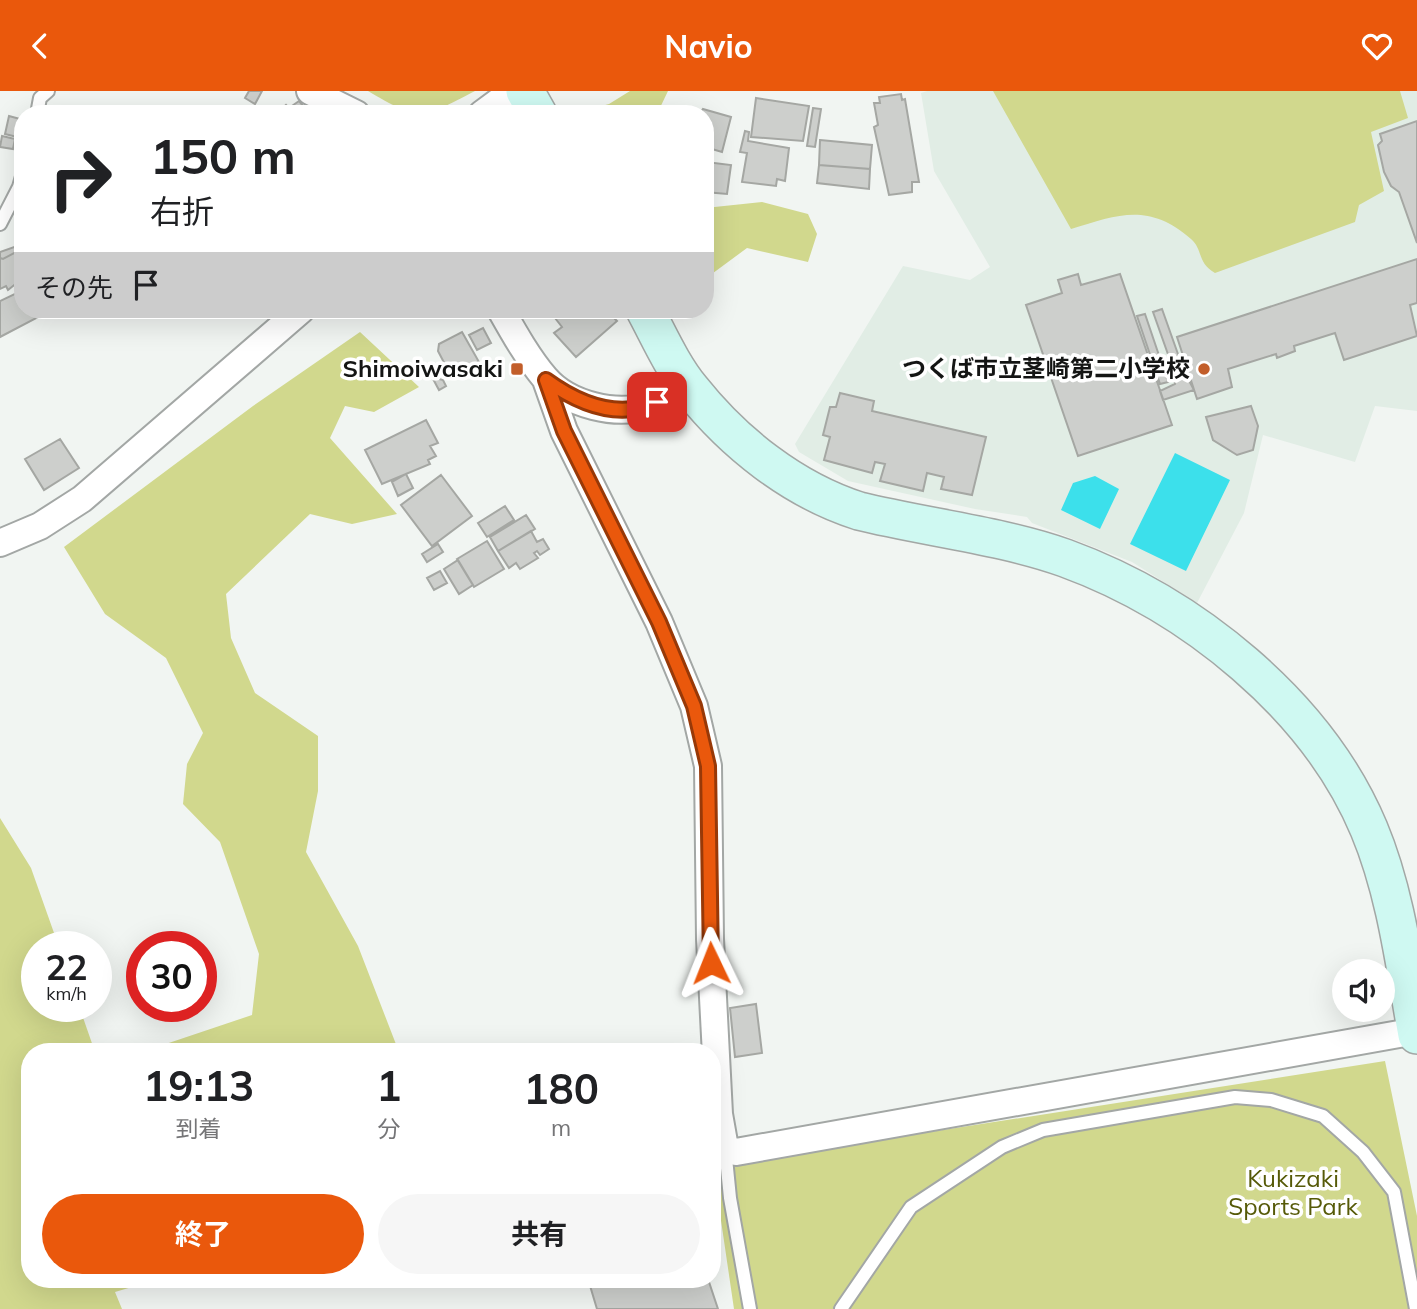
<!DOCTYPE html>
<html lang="ja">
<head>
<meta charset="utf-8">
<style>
  :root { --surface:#fff; --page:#f6f6f6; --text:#202124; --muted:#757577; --accent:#ea580c }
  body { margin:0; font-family:Mulish,"Noto Sans JP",sans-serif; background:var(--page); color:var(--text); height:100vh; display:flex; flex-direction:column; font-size:26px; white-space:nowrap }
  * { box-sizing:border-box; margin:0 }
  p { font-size:23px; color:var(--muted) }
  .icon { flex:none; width:38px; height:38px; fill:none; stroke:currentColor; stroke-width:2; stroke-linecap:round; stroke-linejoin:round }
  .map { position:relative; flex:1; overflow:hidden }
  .side { position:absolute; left:21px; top:952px; width:700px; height:245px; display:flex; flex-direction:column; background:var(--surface); border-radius:28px; box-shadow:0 7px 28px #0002 }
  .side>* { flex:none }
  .top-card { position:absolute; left:14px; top:14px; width:700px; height:214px; border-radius:28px; box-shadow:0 7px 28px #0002; background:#fff; color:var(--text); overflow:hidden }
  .tools { position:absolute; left:1332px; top:868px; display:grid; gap:14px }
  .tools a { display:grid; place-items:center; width:63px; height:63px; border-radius:50%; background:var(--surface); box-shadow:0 7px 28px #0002; font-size:35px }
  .speed { position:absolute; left:21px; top:840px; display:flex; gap:14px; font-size:35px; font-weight:700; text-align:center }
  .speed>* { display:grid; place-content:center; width:91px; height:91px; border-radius:50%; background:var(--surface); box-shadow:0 7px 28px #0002; line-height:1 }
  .speed small { font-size:18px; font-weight:400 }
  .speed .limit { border:10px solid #d22; background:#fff; color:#111 }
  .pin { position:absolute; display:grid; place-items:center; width:60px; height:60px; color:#fff; margin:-30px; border-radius:14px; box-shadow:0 4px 10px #0006 }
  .me { position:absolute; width:77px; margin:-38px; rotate:358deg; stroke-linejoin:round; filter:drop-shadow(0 0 5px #0008) }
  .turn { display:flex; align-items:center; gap:24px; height:147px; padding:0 21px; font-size:32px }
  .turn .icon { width:91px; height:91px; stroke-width:2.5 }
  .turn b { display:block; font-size:49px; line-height:60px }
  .then { display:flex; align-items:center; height:66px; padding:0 21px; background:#0003; gap:14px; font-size:26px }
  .eta { display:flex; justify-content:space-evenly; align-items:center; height:119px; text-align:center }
  .eta b { font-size:42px; font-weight:700; line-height:49px }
  .cta { display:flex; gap:14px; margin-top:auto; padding:14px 21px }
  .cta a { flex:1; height:80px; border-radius:42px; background:var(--accent); color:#fff; font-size:28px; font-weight:700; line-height:80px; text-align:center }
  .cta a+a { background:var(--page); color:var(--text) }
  header { display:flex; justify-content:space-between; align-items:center; height:91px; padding:0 21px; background:var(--accent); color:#fff; font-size:32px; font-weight:700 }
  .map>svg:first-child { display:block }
</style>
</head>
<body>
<header><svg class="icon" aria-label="back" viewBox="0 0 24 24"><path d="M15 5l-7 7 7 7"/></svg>Navio<svg class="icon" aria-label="heart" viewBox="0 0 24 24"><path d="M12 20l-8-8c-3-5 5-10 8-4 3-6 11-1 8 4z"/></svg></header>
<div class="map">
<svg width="1417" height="1218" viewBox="0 0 1417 1218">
  <rect width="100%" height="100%" fill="#f1f5f2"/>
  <!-- built -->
  <path fill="#e1ede5" d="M927 0H1417V320L1375 315 1355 371 1263 344 1244 422 1197 512 1132 471 1032 432 1027 426 975 418 848 390 799 361 795 353 903 175 970 189 990 176 934 80 921 2Z"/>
  <!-- green -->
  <path fill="#d1d88d" d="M368 0H475C423 27 420 31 368 0Z
    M630 0H668L657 23H592L591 18 609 13Z
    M993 0H1400L1408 27 1371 41 1384 100 1359 114 1355 131 1215 182C1197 172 1203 158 1191 148 1148 111 1118 124 1071 138Z
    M762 111 808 123 817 143 808 171 747 157 705 188V117Z
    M360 241 419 296 374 321 345 315 330 347 397 423 352 433 310 423 226 503 231 547 255 602 318 645V700L306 761 358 855 399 961H142L252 924 259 863 220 751 183 713 187 673 203 642 166 567 105 523 64 456 253 315Z
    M0 727 31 777 59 856H37V915H79L95 961H30V1188H159L115 1201 122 1218H0Z
    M1385 970 1417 1125V1218H734L713 1075Z"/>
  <!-- water -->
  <path fill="#3ce0eb" d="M1175 362 1230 389 1186 480 1130 453Z
    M1095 385 1119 398 1100 438 1061 419 1073 392Z"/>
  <!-- building -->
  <path fill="#cdcfcc" stroke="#a5a7a3" stroke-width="2" d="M249 0H262L255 13 245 7Z
    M901 3 902 9 905 8 919 91H912V101L889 104 874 36 878 34 874 12H880L879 6Z
    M756 7 809 15 803 50 751 46Z
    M299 10 310 23H276L286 14 289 17Z
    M813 17 821 18 815 56 807 55Z
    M703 18 731 26 722 61 705 56V23H693L700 22Z
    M9 25 20 28 17 46 5 43Z
    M1417 30V152L1399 101 1391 95 1384 81 1378 54 1382 50 1380 43Z
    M745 40 749 41 748 50 789 57 785 90 777 88 776 95 742 91 747 62 740 61Z
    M2 45 15 48 13 58 0 56Z
    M820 49 872 54 870 78 819 74Z
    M706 71 731 74 727 103 705 101Z
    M819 74 870 78 869 98 817 92Z
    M17 155 18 160 3 168 0 167V161Z
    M18 160 23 168V187L8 199 6 195 0 198V167L3 168Z
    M1417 168V212L1410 214 1417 245 1344 269 1335 242 1294 255 1295 260 1277 267 1276 263 1228 278 1232 296 1197 308 1177 246Z
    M1078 183 1081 194 1120 183 1172 334 1078 365 1026 214 1062 202 1058 189Z
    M23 199V219H44L46 222 0 246V210Z
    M1162 218 1184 280 1175 283 1153 221Z
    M565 219H606L617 230 576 266 554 242 562 236 555 227Z
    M1145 223 1168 291 1160 293 1137 225Z
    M483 237 491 252 477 259 469 244Z
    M462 241 479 271 451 285 438 260 439 253Z
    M1186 284 1194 299 1163 309 1160 300 1175 293 1174 288Z
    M432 286 443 289 446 295 439 299Z
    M840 302 874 310 872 320 986 346 972 404 941 398 944 386 927 382 923 400 880 390 885 373 875 371 872 382 824 369 830 346 823 344 830 316H836Z
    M1251 315 1258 335 1253 359 1237 364 1213 349 1206 326Z
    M426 329 438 352 430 355 436 365 428 369 430 373 382 393 365 359Z
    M60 348 79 377 44 399 25 368Z
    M406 383 413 397 398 405 392 391Z
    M441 384 472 425 432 455 401 414Z
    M505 415 514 429 487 446 478 432Z
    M526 424 535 438 498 460 490 446Z
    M531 440 537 451 543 448 549 458 540 464 537 460 534 462 538 467 520 478 516 472 509 477 498 460Z
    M487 450 504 478 474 496 457 468Z
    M438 453 443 461 427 471 422 463Z
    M458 469 473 494 459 503 444 478Z
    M440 480 447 492 434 499 427 487Z
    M756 913 762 962 735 966 730 917Z
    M588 1188H708L718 1218H597Z"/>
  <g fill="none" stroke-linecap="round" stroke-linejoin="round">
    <!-- lane casing -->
    <g stroke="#a3a7a5" stroke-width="16">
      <path id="lane" d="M37 23 40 7 48 0
        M0 133 19 96 23 82
        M725 1057 730 1107 750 1218
        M841 1218 911 1116 1002 1056 1043 1039 1235 1006 1271 1009 1323 1025 1363 1061 1394 1101 1416 1218"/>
    </g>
    <!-- street casing -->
    <g stroke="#a3a7a5" stroke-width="30">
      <path id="street" d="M310 0 356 23
        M482 23 513 0
        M501 219C514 242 528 267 545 287 568 314 617 326 650 314 663 310 676 302 689 296
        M546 289 564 340 659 531 694 615 708 675 710 848 719 1023 725 1057 736 1061 1416 940
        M0 452 40 435 82 408 301 219"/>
    </g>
    <!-- secondary casing -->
    <g stroke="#a3a7a5" stroke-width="40">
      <path id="secondary" d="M525 0 538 23
        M645 219C659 245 672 275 691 298 734 352 793 399 859 420 924 436 1004 445 1065 467 1191 513 1317 614 1369 738 1396 802 1405 877 1417 944"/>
    </g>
    <!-- lane -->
    <use href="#lane" stroke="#fff" stroke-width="12"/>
    <!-- street -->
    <use href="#street" stroke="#fff" stroke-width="26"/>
    <!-- secondary -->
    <use href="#secondary" stroke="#cff9f2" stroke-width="37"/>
  </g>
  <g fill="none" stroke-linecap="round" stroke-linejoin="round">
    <!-- route casing -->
    <g stroke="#983908" stroke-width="18">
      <path id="route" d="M657 311C618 329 579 313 546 289L564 340 659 531 694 615 708 675 711 872"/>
    </g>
    <!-- route -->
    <use href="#route" stroke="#ea580c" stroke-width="12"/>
  </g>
  <!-- markers -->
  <g fill="#c25e2a" stroke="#fff" stroke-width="2.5">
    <rect x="510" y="271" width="14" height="14" rx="3.5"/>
    <circle cx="1204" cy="278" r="7"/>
  </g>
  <g text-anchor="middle" stroke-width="7" stroke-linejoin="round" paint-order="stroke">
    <!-- poi labels -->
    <g font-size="24" font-weight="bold" fill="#141514" stroke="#fff" text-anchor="end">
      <text x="503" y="286">Shimoiwasaki</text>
      <text x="1190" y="286">つくば市立茎崎第二小学校</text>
    </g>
    <!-- park labels -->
    <g font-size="24" fill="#565a08" stroke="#fff">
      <text x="1293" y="1096">Kukizaki<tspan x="1293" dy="28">Sports Park</tspan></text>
    </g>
  </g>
</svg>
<div class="tools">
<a><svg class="icon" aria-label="sound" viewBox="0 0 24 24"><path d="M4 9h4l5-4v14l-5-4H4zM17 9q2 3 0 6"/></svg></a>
</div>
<div class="speed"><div>22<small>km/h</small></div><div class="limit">30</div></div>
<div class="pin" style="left:657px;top:311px;background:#d93025"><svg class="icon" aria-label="arrive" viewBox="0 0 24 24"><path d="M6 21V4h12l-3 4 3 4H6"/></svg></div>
<svg class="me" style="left:711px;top:872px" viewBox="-20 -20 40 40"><path d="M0-17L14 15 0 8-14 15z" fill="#ea580c" stroke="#fff" stroke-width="4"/></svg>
<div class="top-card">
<div class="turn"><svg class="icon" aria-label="right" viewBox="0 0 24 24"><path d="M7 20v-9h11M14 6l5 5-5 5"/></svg><div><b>150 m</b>右折</div></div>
<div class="then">その先<svg class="icon" aria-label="arrive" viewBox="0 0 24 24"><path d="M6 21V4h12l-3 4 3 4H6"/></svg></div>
</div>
<section class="side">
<div class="eta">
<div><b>19:13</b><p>到着</p></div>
<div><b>1</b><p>分</p></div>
<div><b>180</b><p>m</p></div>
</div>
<div class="cta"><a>終了</a><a>共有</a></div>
</section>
</div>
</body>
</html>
